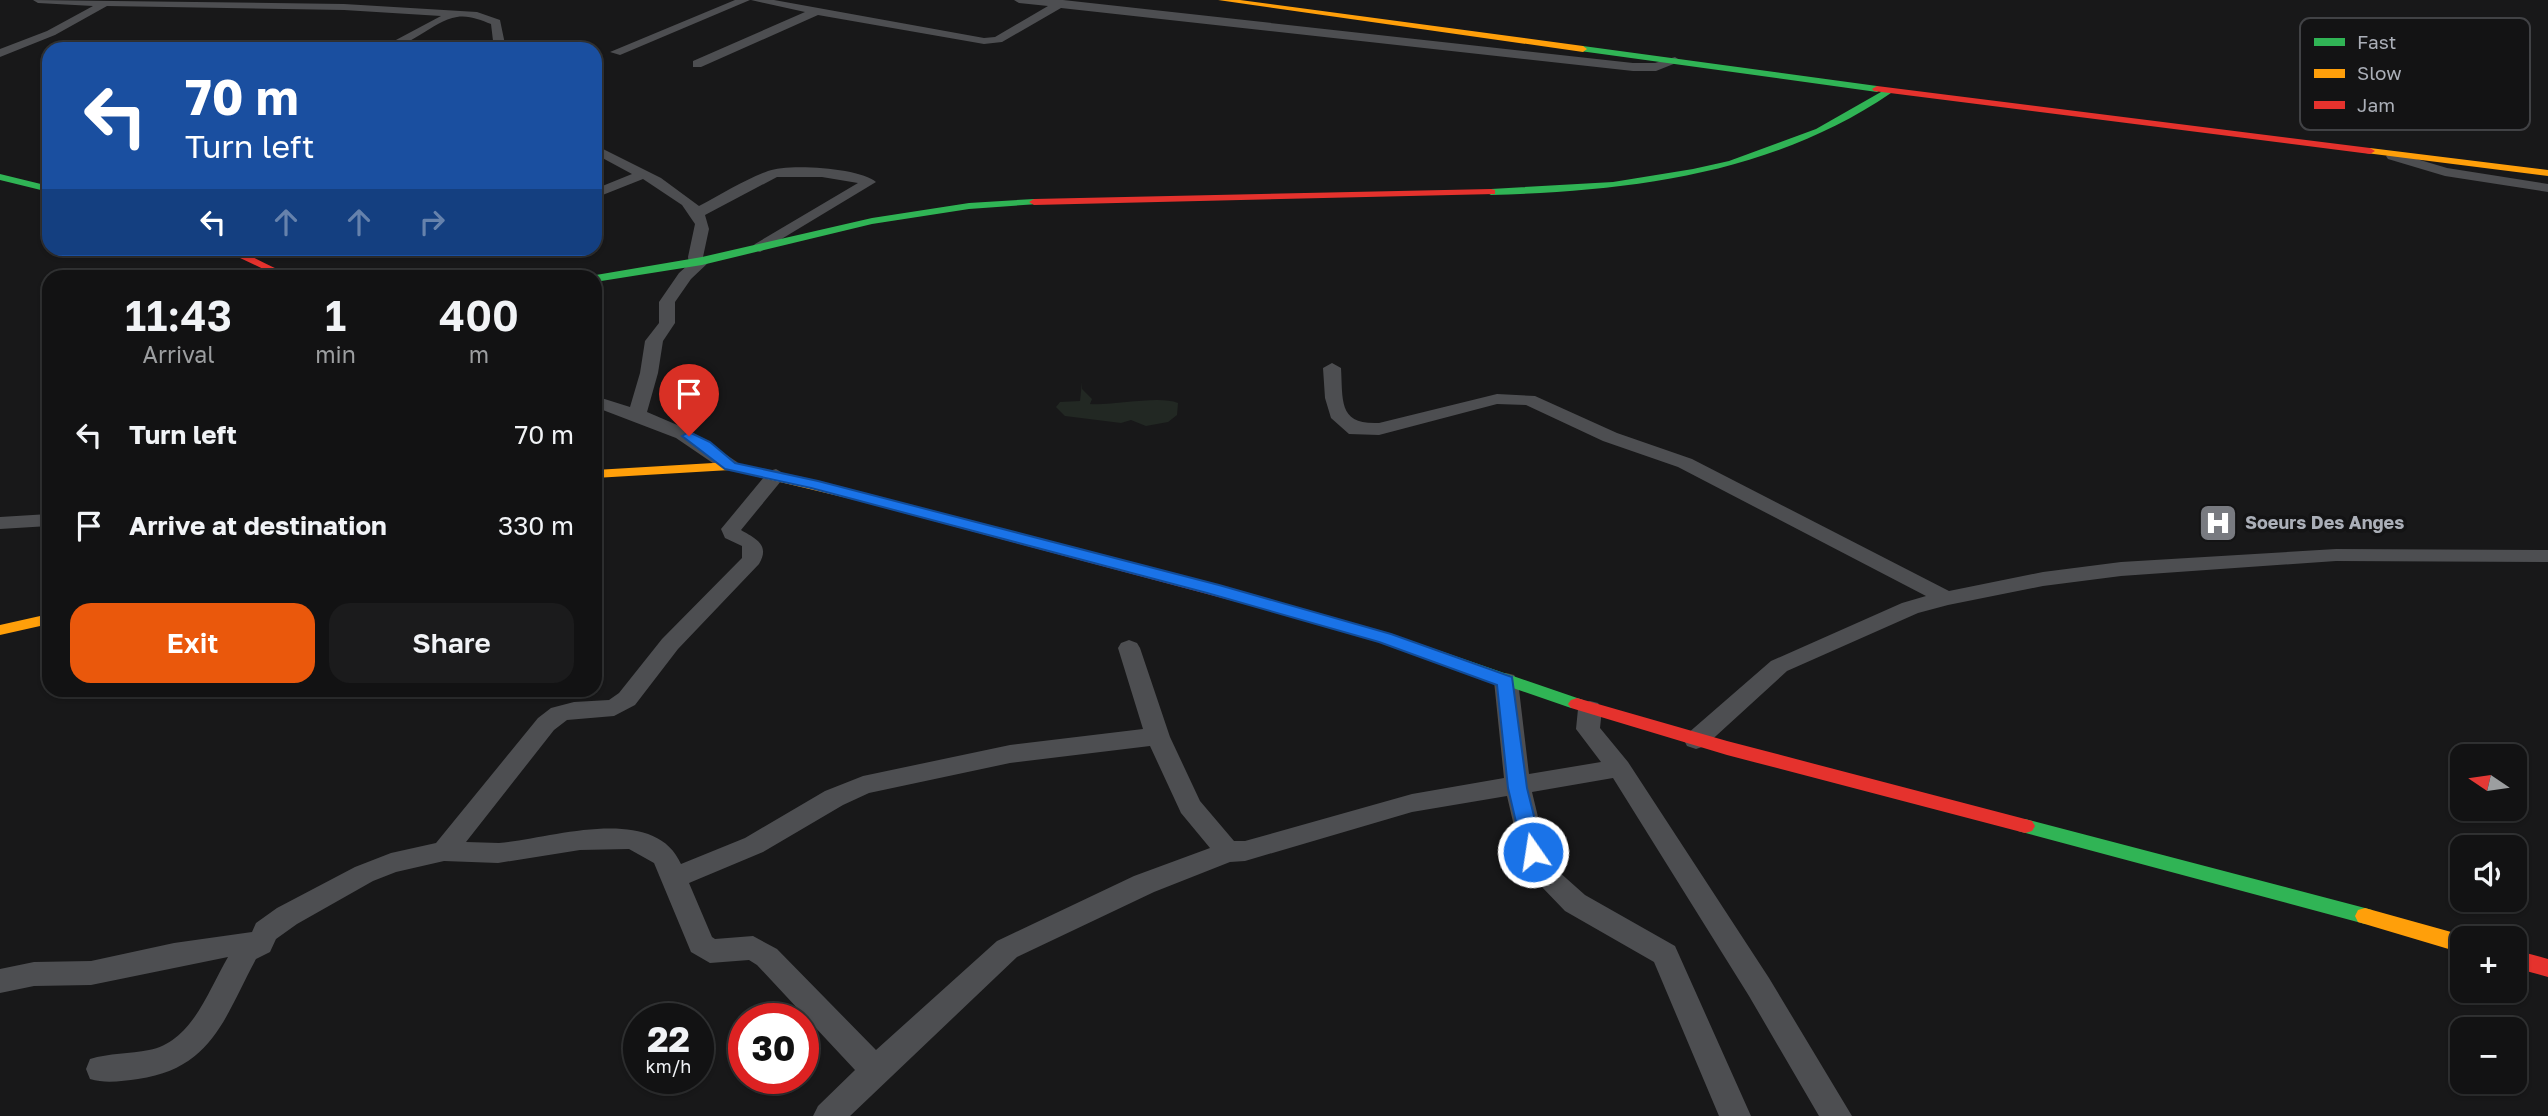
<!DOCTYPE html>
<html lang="en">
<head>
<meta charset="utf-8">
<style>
  :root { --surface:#121213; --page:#1b1b1c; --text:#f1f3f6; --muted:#9c9ea0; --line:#313233; --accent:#ea580c }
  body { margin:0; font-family:"Golos Text",sans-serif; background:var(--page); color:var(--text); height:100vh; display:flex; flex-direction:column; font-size:26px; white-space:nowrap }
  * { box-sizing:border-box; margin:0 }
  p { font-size:23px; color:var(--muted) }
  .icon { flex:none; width:38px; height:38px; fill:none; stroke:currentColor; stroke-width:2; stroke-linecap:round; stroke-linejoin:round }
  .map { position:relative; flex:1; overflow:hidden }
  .side { position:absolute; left:42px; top:270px; width:560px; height:427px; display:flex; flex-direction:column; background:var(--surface); border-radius:21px; box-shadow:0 2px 5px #0004,0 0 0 2px var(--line) }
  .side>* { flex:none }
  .guide { position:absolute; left:42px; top:42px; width:560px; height:214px; border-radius:21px; box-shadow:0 2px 5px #0004,0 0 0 2px var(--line); background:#1a4fa0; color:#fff; overflow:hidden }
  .needle { width:46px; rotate:283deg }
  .controls { position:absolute; left:2450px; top:744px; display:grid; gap:14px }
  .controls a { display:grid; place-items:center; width:77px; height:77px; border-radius:14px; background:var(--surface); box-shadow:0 2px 5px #0004,0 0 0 2px var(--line); font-size:35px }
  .speed { position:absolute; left:623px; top:1003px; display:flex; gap:14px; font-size:35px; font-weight:700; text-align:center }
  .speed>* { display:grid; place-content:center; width:91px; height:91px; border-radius:50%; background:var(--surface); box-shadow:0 2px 5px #0004,0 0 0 2px var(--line); line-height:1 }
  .speed small { font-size:18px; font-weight:400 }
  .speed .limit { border:10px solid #d22; background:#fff; color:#111 }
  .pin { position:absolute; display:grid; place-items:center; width:60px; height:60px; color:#fff; margin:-72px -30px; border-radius:50% 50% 50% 0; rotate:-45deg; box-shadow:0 0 7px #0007 }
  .pin .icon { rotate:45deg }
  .me { position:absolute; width:77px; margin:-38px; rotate:347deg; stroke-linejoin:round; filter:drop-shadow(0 0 5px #0008) }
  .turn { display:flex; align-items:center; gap:24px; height:147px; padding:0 28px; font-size:32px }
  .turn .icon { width:91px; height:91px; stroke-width:2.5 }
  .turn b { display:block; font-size:49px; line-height:60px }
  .lanes { display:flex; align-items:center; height:66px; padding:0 28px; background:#0003; justify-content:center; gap:35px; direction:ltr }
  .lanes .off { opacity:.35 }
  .eta { display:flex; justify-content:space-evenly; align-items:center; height:119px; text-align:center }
  .eta b { font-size:42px; font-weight:600; line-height:49px }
  .primary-button { display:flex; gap:14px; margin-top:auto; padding:14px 28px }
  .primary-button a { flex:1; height:80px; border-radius:21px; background:var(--accent); color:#fff; font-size:28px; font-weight:600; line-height:80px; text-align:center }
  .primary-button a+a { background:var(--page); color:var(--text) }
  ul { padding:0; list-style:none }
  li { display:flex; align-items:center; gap:21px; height:91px; padding:0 28px }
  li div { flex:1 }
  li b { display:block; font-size:26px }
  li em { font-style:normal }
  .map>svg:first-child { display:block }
</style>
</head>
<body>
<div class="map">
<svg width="2548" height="1116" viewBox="0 0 2548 1116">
  <rect width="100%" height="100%" fill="#181819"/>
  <!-- green -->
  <path fill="#222823" d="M1082 382V389L1092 399 1090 404C1114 406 1158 395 1178 403L1177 415 1168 422 1146 426 1131 420 1121 423 1065 416 1056 407 1060 402 1080 401Z"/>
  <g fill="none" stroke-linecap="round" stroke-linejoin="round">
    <!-- street -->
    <path fill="#4d4e51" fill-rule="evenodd" d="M33 0 344 4 477 12 500 20 506 49H494L491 24C480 20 469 15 457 17 431 21 412 49 379 49L441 16 344 10 107 6 55 35 0 57V49L47 31 93 6 38 3Z
      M735 0H750L620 55 610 52Z
      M751 0H774L984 38 995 37 1048 6 1019 3 1014 0H1063L1633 63H1655L1675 57 1681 61 1656 71H1633L1061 8 1002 42 984 44 818 15 701 67H693V61L805 12Z
      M595 145 661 178 699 206C722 194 744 180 768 171 788 163 861 168 876 182L760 252 755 250 752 247 755 244 858 183 822 177H777L705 215 709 229 703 257 710 261 691 279 675 302V323L663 341 658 373 647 412 689 430 737 462 740 466 737 470H723L676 438 595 407V396L630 407 640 373 645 341 659 323V302L679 273 689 264 688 257 695 224 682 205 643 179 595 198V189L632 174 595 154Z
      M2393 152 2447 168 2548 184V192L2445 176 2388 159 2386 156Z
      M1332 363 1341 368C1343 401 1338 425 1379 423L1497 394 1535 396 1617 433 1692 459 1949 591 2043 572 2121 562 2336 549 2548 550V562L2336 561 2121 576 2043 586 1948 605 1918 613 1787 671 1705 746 1696 749 1687 746 1684 740 1687 734 1771 661 1902 603 1926 596 1678 467 1603 441 1526 405 1497 404 1379 435 1349 434 1331 418 1325 398 1323 368Z
      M776 469 786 475 741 530C754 538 771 544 759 564L678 649 635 705 614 716 567 720 554 730 466 842C477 842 488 843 499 843 549 839 654 802 681 864L745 838 825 791 863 776 1010 745 1143 729 1118 648 1121 643 1129 640 1137 643 1140 648 1170 737 1200 801 1234 841H1245L1412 794 1504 778 1494 681 1498 675 1506 673 1514 675 1518 681 1529 774 1601 762 1576 729 1578 709 1582 703 1590 701 1598 703 1602 709 1600 728 1628 762 1769 978 1852 1116H1819L1749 996 1613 778 1532 792 1546 850 1558 871 1585 895 1675 946 1751 1116H1719L1654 962 1565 911 1540 885 1520 852 1507 796 1412 812 1245 861 1230 862 1154 892 1017 957 850 1116H813L818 1106 855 1070 757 965 749 960 710 963 691 952 654 863 629 849 580 850 498 863 444 861 396 872 373 881 297 924 276 939 270 952 256 959C224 1018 213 1068 138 1079 122 1081 106 1084 90 1079L86 1069 90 1059C109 1053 130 1054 149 1050 192 1042 208 991 228 957L91 985 34 986 0 993V969L34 962 91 961 174 943 252 932 256 923 277 908 355 867 391 853 436 843 538 718 551 708 574 702 609 700 619 693 662 639 742 558V546L725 538 721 529 769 471ZM1150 746 1181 813 1210 848 1134 876 997 941 876 1050 777 949 753 936 715 939 712 937 689 883 763 852 843 805 869 793 1010 763Z
      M49 514V526L0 529V517Z"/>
    <!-- fast -->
    <path fill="#30b455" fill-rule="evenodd" d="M1583 46 1877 86 1882 89 1877 92 1580 51V47Z
      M1888 88 1893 91 1891 93C1772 174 1632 191 1491 195L1486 192 1491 189 1613 182 1693 169 1729 161 1816 129Z
      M0 174 49 186V192L0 180Z
      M1034 199 1038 200V204L969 209 872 224 702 265 595 282V276H590L702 257 872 218 969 203Z
      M1297 608 1391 634 1583 700 1586 704 1583 708H1571L1379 642 1291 617 1289 613Z
      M2025 819 2365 908 2372 910 2375 916 2372 922 2365 924 2018 831 2015 826 2018 821Z"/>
    <!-- slow -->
    <path fill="#ff9f0a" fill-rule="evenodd" d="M1218 0H1240L1583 46 1587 49 1583 52Z
      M2370 148 2548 170V176L2366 153 2365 151Z
      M730 462 873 496 875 499 868 503 730 470 595 478V470Z
      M49 614V624L0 635V625Z
      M2365 908 2462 935 2469 938H2462V953L2358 922 2355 916 2358 910Z"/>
    <!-- jam -->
    <path fill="#e5322d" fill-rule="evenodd" d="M1877 86 2370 148 2375 151 2370 154 1874 91 1872 89Z
      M1491 189 1495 190V194L1034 205 1029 202 1034 199Z
      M219 248C247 248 262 266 288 272 296 273 302 271 309 276H278Z
      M868 495 1303 609 1305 613 1297 618 863 502 861 499Z
      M1577 698 1727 741 2025 819 2032 821 2035 826 2032 831 2025 833 1727 755 1571 708 1568 704 1571 700Z
      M2515 950 2548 959V977L2515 968Z"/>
  </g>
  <!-- route -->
  <path fill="#1a73e8" stroke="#114b97" stroke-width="2" d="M689 432 710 442 735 463 818 481 1219 585 1391 634 1512 677 1527 788 1543 852 1540 858 1533 860 1526 858 1523 852 1508 788 1497 685 1379 642 1207 593 811 488 725 469 682 436Z"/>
  <!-- icons -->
  <defs>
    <g id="hospital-square" transform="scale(2.0125)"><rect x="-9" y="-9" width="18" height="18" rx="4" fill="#787a80" stroke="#131314"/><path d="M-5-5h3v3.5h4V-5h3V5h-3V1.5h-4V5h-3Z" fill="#fff"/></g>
  </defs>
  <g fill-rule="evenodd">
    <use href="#hospital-square" x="2218" y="523"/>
  </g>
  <g text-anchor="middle" stroke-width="7" stroke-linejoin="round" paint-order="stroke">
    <!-- poi labels -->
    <g font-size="18" font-weight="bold" fill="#abafb8" stroke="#131314" text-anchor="start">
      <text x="2245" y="529">Soeurs Des Anges</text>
    </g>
  </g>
  <!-- legend -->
  <rect x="2300" y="18" width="230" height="112" rx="10" fill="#131314" stroke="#414245" stroke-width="2"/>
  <rect x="2314" y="38" width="31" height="8" fill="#30b455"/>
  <rect x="2314" y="69" width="31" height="9" fill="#ff9f0a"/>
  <rect x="2314" y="101" width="31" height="8" fill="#e5322d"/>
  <g font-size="19" fill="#abafb8">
    <text x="2357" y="49">Fast</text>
    <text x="2357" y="80">Slow</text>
    <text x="2357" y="112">Jam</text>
  </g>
</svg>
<div class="controls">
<a><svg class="needle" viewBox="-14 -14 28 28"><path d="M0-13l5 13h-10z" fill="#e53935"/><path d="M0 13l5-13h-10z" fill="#9c9ea0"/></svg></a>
<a><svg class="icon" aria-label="sound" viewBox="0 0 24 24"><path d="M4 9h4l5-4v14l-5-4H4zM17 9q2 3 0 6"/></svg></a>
<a>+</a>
<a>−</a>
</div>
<div class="speed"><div>22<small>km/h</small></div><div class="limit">30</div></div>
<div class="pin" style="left:689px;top:436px;background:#d93025"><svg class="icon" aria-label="arrive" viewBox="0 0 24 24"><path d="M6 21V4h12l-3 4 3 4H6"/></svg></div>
<svg class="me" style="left:1533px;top:852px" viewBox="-20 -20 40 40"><circle r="17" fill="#1a73e8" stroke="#fff" stroke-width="3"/><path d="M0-11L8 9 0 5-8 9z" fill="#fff"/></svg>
<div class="guide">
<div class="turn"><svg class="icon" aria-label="left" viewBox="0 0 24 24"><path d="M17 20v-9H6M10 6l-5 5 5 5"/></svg><div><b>70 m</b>Turn left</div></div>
<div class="lanes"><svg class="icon" aria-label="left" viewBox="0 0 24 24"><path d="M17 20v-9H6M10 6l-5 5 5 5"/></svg><svg class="icon off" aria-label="ahead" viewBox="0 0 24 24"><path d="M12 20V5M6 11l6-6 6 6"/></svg><svg class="icon off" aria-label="ahead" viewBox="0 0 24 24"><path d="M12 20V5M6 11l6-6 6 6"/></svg><svg class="icon off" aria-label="right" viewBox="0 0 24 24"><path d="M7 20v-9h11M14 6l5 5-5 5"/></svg></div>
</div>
<section class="side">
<div class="eta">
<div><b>11:43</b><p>Arrival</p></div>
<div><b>1</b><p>min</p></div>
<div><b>400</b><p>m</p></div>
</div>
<ul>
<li><svg class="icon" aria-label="left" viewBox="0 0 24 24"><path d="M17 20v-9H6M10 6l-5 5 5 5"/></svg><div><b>Turn left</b></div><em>70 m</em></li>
<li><svg class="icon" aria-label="arrive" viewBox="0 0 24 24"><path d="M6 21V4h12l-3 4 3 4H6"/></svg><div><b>Arrive at destination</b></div><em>330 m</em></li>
</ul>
<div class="primary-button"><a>Exit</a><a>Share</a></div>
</section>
</div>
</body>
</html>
